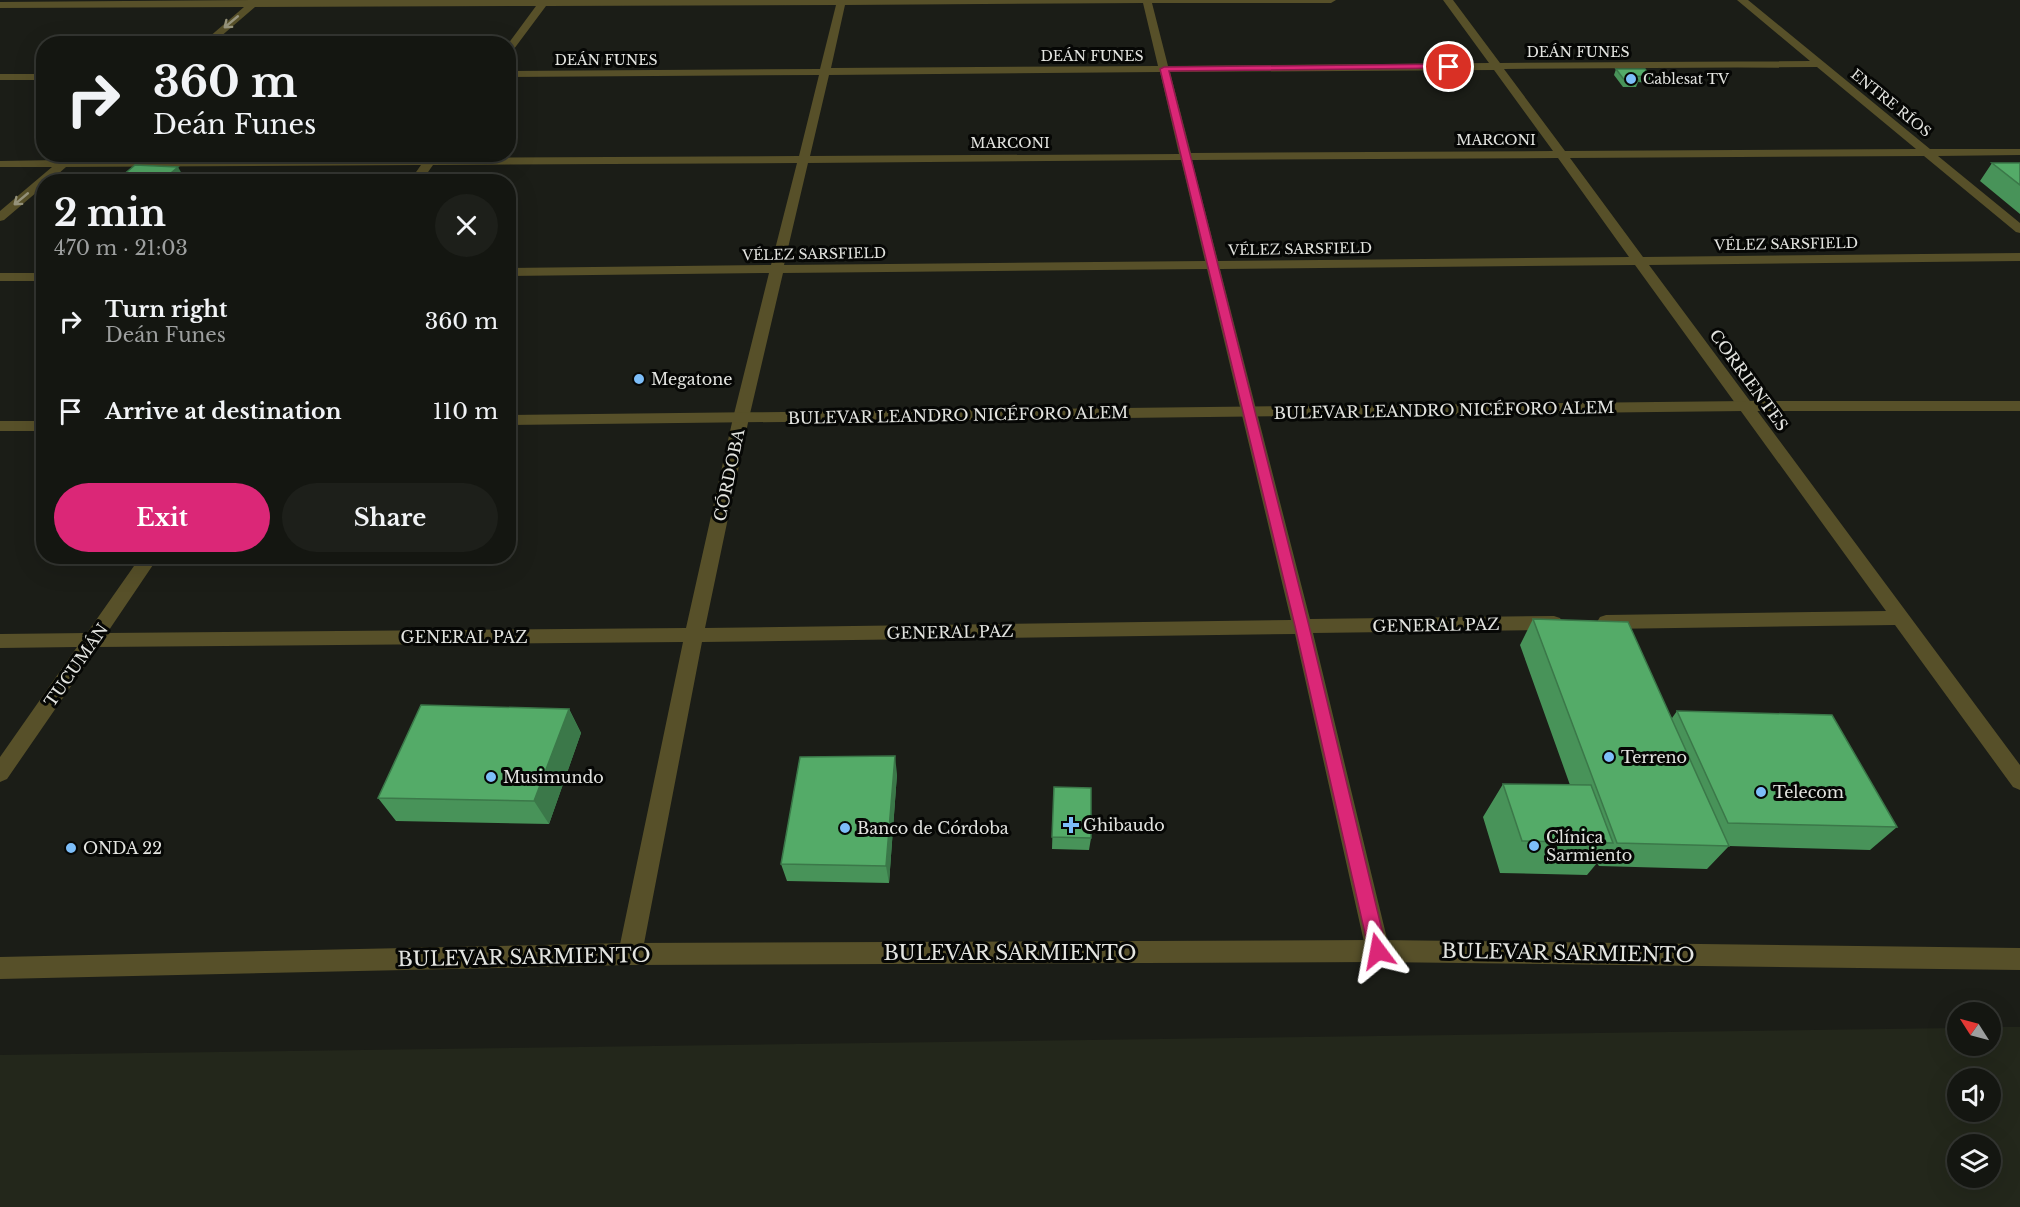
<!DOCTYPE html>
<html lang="en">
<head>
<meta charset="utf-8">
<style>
  :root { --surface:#141611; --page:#1d1f1a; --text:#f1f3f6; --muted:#9d9f9f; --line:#333531; --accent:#db2777 }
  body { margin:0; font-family:"Libre Baskerville",serif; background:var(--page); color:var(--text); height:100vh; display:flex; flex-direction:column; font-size:22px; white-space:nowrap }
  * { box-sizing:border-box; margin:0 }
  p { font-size:20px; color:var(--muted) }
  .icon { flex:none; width:33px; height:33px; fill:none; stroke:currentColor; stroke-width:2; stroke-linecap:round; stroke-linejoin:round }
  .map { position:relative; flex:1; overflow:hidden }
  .drawer { position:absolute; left:36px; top:174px; width:480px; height:390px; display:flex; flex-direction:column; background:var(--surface); border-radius:24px; box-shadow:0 6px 24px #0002,0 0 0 2px var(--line) }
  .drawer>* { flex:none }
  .banner { position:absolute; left:36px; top:36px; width:480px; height:126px; border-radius:24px; box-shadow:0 6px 24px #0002,0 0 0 2px var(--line); background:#141611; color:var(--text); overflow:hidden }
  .needle { width:39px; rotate:306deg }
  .fabs { position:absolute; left:1947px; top:1002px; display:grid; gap:12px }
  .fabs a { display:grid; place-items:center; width:54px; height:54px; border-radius:50%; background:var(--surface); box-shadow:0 6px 24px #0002,0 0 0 2px var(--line); font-size:30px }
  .pin { position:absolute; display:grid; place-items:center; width:51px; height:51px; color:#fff; margin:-26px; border:3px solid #fff; border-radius:50%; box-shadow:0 2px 6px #0007 }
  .me { position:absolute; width:66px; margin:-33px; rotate:347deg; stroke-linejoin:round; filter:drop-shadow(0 0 4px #0008) }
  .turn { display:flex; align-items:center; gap:21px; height:126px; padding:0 18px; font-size:27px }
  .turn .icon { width:78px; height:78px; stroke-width:2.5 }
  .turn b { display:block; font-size:42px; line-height:51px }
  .round { display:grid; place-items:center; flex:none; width:63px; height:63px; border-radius:32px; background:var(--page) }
  .overview { display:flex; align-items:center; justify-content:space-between; height:102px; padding:0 18px }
  h1 { font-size:36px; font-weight:700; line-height:45px }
  .primary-button { display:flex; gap:12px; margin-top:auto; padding:12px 18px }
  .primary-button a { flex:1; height:69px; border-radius:36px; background:var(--accent); color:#fff; font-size:24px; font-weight:700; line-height:69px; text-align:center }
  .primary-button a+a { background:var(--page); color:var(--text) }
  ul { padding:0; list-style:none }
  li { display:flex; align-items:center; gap:18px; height:90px; padding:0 18px }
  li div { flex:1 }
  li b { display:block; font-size:22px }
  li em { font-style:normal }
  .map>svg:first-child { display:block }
</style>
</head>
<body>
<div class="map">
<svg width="2020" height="1207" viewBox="0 0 2020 1207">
  <rect width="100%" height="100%" fill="#1b1d17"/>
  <!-- built -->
  <path fill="#23271b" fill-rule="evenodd" d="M1991 1027H2020V1207H0V1055L1957 1028 1958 1046H1990ZM1958 1078H1990V1112H1958ZM1958 1144H1990V1178H1958Z"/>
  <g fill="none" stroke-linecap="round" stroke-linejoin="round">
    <!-- minor -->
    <path fill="#575029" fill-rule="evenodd" d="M252 0H1336L1331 3H1152L1168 66 1489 63 1443 0H1453L1500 63 1810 61 1737 0H1748L1930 149H2020V155L1938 156 2020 223V233L2016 232 1924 156 1570 158 1643 257 2020 253V261L1649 265 2020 765V790L2013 787 1895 625 1606 629 1600 627 1597 622 1600 617 1606 615 1886 611 1635 265 1220 269 1310 619 1554 616 1560 618 1563 623 1560 628 1554 630 1313 633 1390 951 1386 959 1378 962 1370 959 1366 951 1295 634 702 642 642 954 638 962 630 965 622 962 618 954 683 642 98 647 7 779 0 782V757L77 647 0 648V634L87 633 141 556H159L107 633 686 628 733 418 769 273 508 276V268L771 265 797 163 433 165 421 182H409L421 165 66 167 49 182H44V186L4 220 0 221V211L52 167H0V161L60 160 66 158 71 160 426 158 428 154H438L437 158 799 156 819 75 508 77V71L820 69 836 5 546 6 511 53 508 54V44L536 6 255 7 212 44H201L244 7 0 8V2ZM1143 3 1158 66 831 68 845 5ZM1817 67 1916 149 1565 151 1504 69ZM1494 70 1553 151 1191 153 1170 72ZM1160 72 1179 154 810 156 829 75ZM1558 158 1629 257 1218 261 1192 160ZM1181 160 1205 261 784 265 808 163ZM1207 269 1291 620 705 628 749 418 783 273Z
      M0 74H44V80H0Z
      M0 273H44V281H0Z"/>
    <!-- tertiary -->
    <path fill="#575029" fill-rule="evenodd" d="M1746 401H2020V411H1746L508 425V415Z
      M0 421H44V431H0Z
      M1378 940 2020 948V970L1378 962 630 965 0 979V957L630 943Z"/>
  </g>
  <!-- wall -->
  <path fill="#489359" d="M1616 69 1651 77 1648 83 1638 82 1636 87H1623L1614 75Z
    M1992 163H2020V214L1980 181Z
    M1533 619 1672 718 1677 711 1897 827 1870 850 1729 846 1707 869 1599 866 1597 863 1587 875 1500 873 1483 817 1503 784 1570 785 1520 645Z
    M569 709 581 733 549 824 396 821 378 798Z
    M897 774 889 883 787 881 781 864Z
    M1054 787 1091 838 1089 850 1052 849Z"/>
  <!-- shaded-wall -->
  <path fill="#3b7849" d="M178 167 185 179 182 182H160Z
    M569 709 581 733 549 824 534 801Z
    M895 756 897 774 889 883 886 866Z"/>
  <!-- building -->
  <path fill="#54ab68" stroke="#3b7849" stroke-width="1.5" d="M1616 69H1645L1651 77 1635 76 1639 81H1625Z
    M1992 163H2020V185Z
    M135 165 178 167 160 182H115Z
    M1533 619 1628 622 1729 846 1617 843Z
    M421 705 569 709 534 801 378 798Z
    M1677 711 1832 715 1897 827 1728 823Z
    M895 756 886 866 781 864 800 757Z
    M1503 784 1591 785 1613 843 1522 841Z
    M1054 787 1091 788V838L1052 837Z"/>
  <!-- one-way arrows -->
  <defs><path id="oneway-shaft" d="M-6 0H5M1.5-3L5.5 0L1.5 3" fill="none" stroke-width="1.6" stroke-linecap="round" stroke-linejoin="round" transform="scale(1.5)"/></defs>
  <g stroke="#96937b">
    <use href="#oneway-shaft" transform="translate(231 22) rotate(140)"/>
    <use href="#oneway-shaft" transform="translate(21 199) rotate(140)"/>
  </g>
  <!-- route -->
  <path fill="#db2777" stroke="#8e194d" stroke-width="1.5" d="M1449 64 1452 65V68L1169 71 1309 626 1387 951 1384 957 1378 959 1372 957 1369 951 1295 626 1160 69 1164 67Z"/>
  <!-- markers -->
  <g fill="#7dbef9" stroke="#060705" stroke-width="2">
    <circle cx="1631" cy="79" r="6"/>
    <circle cx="639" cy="379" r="6"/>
    <circle cx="1609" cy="757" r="6"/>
    <circle cx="491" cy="777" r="6"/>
    <circle cx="1761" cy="792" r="6"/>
    <path d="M1068 816h6v6h6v6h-6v6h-6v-6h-6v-6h6z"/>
    <circle cx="845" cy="828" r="6"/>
    <circle cx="1534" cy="846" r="6"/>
    <circle cx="71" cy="848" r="6"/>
  </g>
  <g text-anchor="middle" stroke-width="6" stroke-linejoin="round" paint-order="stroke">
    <!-- far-street labels -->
    <g font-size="14" fill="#e3e4e0" stroke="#060705">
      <text x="1578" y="57">DEÁN FUNES</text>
      <text x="1092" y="61">DEÁN FUNES</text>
      <text x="606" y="65">DEÁN FUNES</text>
      <text transform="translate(1891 103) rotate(39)" y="5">ENTRE RÍOS</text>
      <text x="1496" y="145">MARCONI</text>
      <text x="1010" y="148">MARCONI</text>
      <text transform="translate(1786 244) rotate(-1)" y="5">VÉLEZ SARSFIELD</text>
      <text transform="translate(1300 249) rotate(-1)" y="5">VÉLEZ SARSFIELD</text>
      <text transform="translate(814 254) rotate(-1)" y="5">VÉLEZ SARSFIELD</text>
    </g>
    <!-- far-poi labels -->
    <g font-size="14" fill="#e3e4e0" stroke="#060705" text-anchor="start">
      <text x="1643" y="84">Cablesat TV</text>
    </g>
    <!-- poi labels -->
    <g font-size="16" fill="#e3e4e0" stroke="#060705" text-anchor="start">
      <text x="651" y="385">Megatone</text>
      <text x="1621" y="763">Terreno</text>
      <text x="503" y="783">Musimundo</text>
      <text x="1773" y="798">Telecom</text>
      <text x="1083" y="831">Ghibaudo</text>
      <text x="857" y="834">Banco de Córdoba</text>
      <text x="1546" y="843">Clínica<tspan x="1546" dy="18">Sarmiento</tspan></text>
      <text x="83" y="854">ONDA 22</text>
    </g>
    <!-- street labels -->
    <g font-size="16" fill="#e3e4e0" stroke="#060705">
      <text transform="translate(1749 380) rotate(54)" y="6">CORRIENTES</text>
      <text transform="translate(1444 410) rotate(-1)" y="6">BULEVAR LEANDRO NICÉFORO ALEM</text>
      <text transform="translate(958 415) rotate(-1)" y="6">BULEVAR LEANDRO NICÉFORO ALEM</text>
      <text transform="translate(729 475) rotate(-78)" y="6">CÓRDOBA</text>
      <text transform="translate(1436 625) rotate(-1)" y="6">GENERAL PAZ</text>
      <text transform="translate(950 632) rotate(-1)" y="6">GENERAL PAZ</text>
      <text x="464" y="643">GENERAL PAZ</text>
      <text transform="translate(76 665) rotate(-55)" y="6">TUCUMÁN</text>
    </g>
    <!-- near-street labels -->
    <g font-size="20" fill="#e3e4e0" stroke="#060705">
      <text x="1010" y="960">BULEVAR SARMIENTO</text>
      <text transform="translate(1568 953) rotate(1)" y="7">BULEVAR SARMIENTO</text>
      <text transform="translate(524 957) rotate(-1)" y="7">BULEVAR SARMIENTO</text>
    </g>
  </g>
</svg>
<div class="fabs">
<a><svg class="needle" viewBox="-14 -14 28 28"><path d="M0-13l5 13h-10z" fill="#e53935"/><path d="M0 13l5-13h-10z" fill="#9d9f9f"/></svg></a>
<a><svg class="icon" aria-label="sound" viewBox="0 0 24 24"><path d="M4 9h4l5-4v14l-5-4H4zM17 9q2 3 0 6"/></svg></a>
<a><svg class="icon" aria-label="layers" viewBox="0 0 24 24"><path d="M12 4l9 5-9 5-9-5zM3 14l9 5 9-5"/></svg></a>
</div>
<div class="pin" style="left:1449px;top:67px;background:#d93025"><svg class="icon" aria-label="arrive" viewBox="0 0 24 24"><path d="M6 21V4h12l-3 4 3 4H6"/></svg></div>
<svg class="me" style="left:1378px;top:951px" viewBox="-20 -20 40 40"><path d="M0-17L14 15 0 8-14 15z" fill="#db2777" stroke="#fff" stroke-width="4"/></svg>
<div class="banner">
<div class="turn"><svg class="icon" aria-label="right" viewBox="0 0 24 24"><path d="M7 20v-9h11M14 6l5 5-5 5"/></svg><div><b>360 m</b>Deán Funes</div></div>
</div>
<section class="drawer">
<div class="overview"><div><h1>2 min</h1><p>470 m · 21:03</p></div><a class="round"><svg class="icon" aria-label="close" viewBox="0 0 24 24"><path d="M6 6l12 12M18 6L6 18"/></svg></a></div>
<ul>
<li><svg class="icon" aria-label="right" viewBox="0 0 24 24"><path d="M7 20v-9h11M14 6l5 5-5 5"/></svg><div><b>Turn right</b><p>Deán Funes</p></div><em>360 m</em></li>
<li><svg class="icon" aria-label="arrive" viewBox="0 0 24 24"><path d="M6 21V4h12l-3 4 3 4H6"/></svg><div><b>Arrive at destination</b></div><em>110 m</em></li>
</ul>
<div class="primary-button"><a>Exit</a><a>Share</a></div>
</section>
</div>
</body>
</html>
